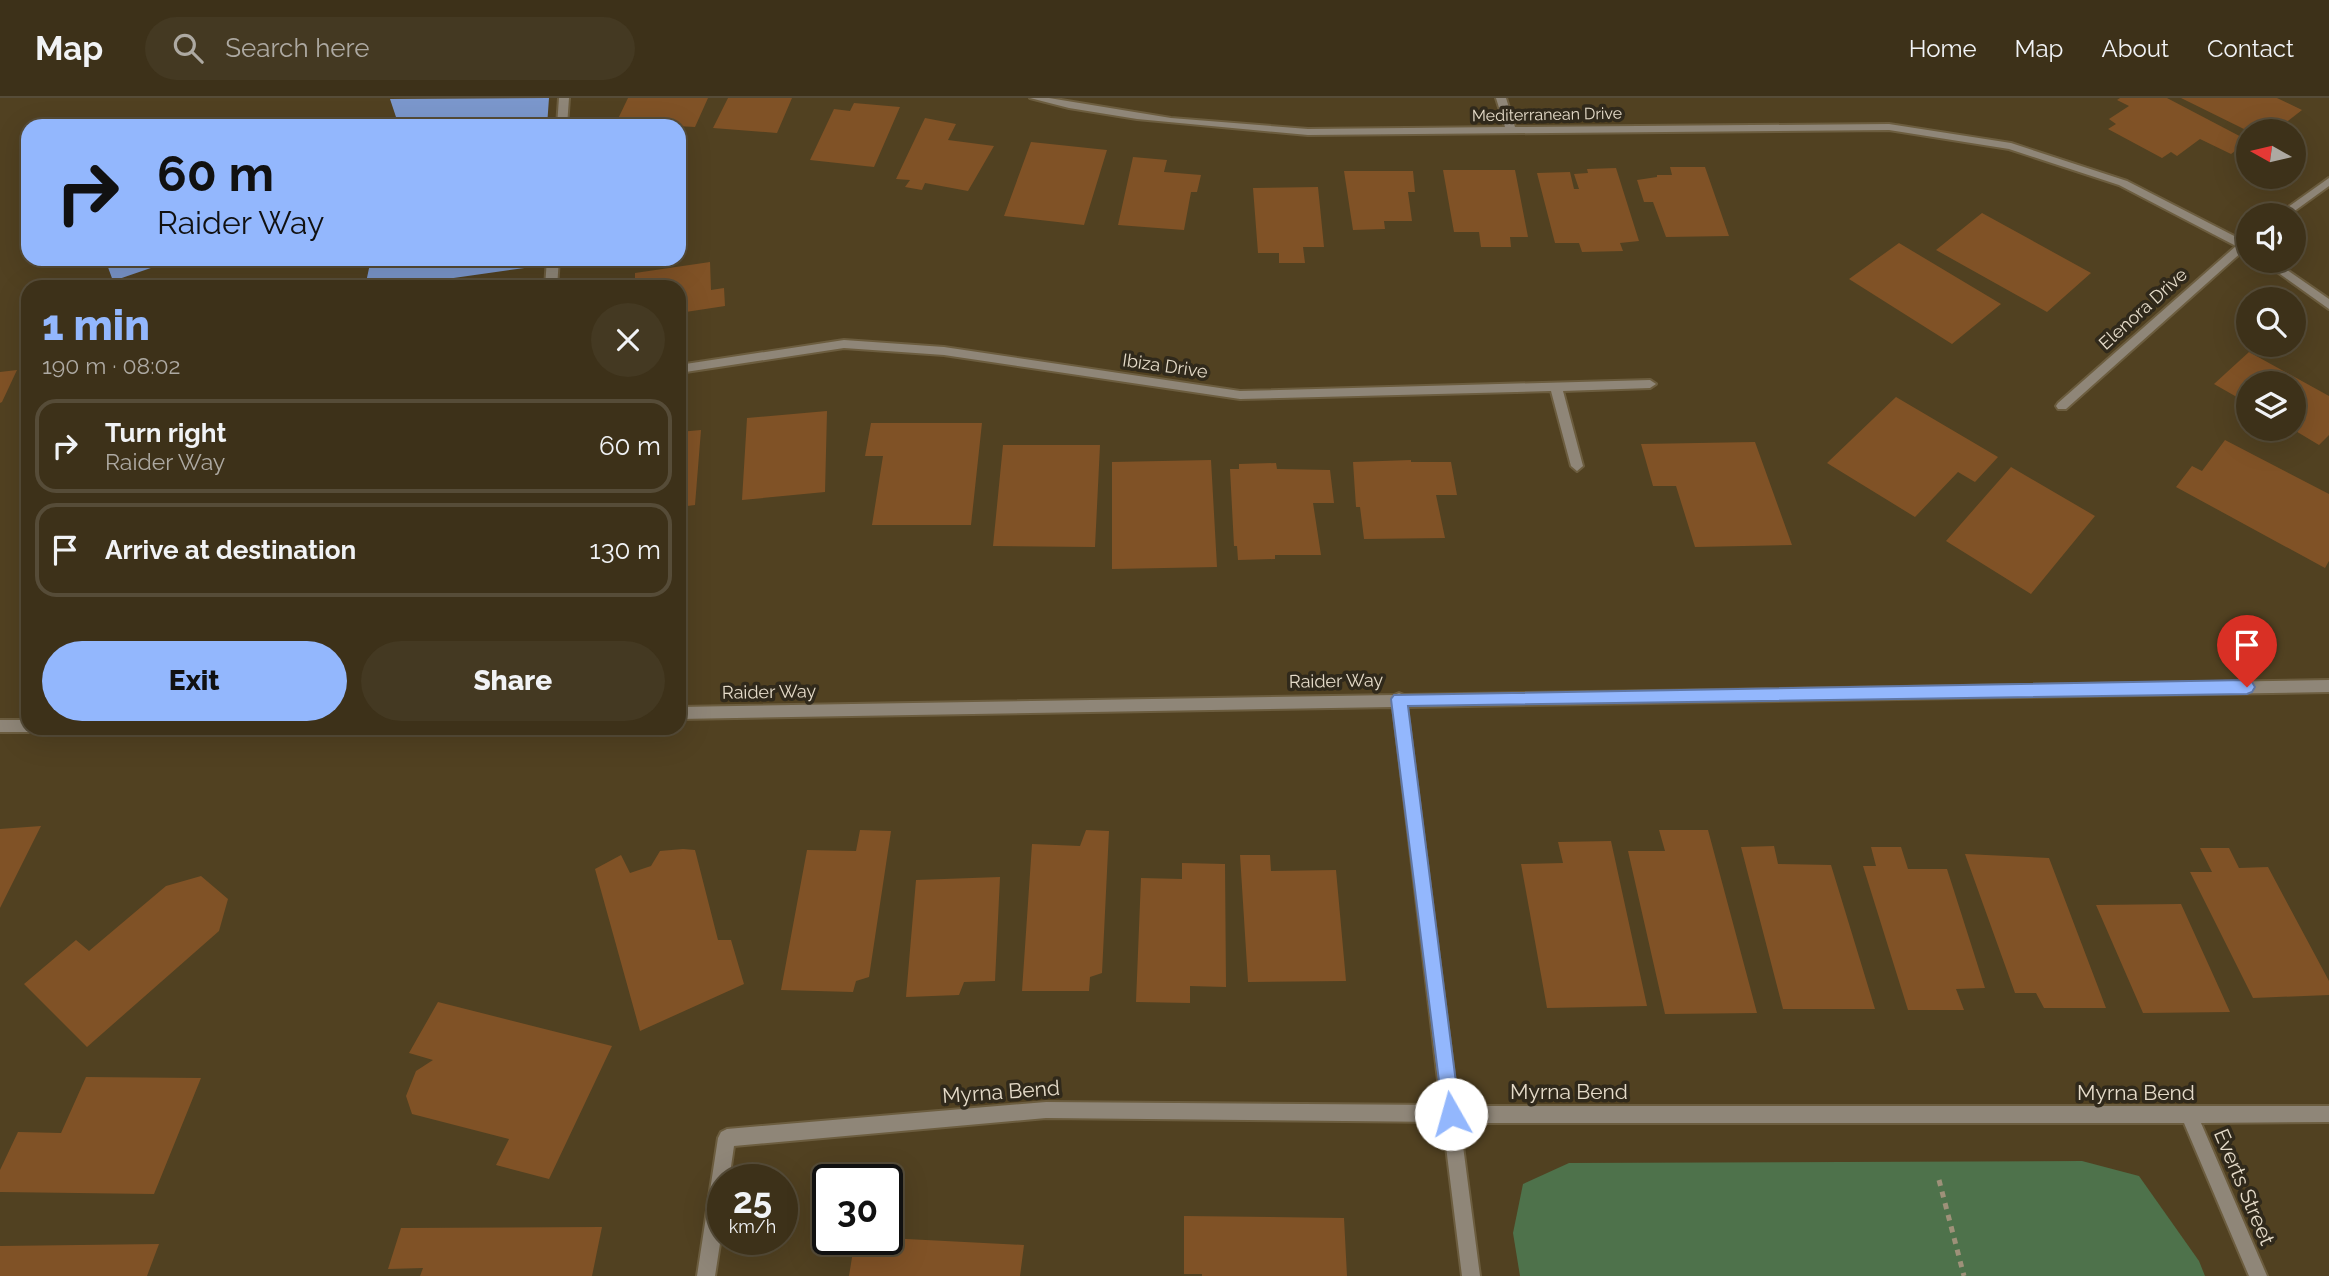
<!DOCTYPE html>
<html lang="en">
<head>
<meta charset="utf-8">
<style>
  :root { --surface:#3d3119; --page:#443922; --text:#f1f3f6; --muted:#ada9a2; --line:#564c38; --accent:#93b7fd }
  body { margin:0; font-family:Raleway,sans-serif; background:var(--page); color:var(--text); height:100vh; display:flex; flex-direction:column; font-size:26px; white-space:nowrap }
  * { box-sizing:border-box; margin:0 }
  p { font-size:23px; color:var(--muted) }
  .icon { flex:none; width:38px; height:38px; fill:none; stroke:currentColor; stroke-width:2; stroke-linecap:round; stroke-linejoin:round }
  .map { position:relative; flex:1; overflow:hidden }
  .sheet { position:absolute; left:21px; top:182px; width:665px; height:455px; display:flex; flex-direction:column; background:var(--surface); border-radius:21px; box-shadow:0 7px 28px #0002,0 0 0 2px var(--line) }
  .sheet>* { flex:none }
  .top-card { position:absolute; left:21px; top:21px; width:665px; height:147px; border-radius:21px; box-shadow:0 7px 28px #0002,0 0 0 2px var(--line); background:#93b7fd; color:#111; overflow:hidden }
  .needle { width:46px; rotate:278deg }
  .fabs { position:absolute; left:2236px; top:21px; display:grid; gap:14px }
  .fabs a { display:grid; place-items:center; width:70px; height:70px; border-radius:50%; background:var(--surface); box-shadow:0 7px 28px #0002,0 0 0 2px var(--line); font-size:35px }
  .speed { position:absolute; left:707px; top:1066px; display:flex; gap:14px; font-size:35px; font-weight:700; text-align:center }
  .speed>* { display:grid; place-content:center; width:91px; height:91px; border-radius:50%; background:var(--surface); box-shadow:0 7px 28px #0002,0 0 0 2px var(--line); line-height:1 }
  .speed small { font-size:18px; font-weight:400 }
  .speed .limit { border:4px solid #111; border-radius:10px; background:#fff; color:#111 }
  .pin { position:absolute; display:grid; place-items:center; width:60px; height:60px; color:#fff; margin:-72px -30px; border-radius:50% 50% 50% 0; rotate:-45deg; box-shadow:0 0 7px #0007 }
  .pin .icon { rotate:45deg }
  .me { position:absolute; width:77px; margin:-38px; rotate:353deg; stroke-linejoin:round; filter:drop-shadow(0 0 5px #0008) }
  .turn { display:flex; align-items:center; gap:24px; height:147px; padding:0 21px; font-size:32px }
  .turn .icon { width:91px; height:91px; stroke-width:2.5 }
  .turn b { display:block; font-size:49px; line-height:60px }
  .round { display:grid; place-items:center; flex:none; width:74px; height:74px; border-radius:37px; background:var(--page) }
  .head { display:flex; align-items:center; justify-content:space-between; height:119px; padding:0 21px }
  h1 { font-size:42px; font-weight:800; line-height:52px; color:var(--accent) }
  .action { display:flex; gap:14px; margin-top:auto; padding:14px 21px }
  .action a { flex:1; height:80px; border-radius:42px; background:var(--accent); color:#111; font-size:28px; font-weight:800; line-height:80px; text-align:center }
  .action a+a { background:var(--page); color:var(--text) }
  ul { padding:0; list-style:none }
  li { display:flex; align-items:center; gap:21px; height:94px; margin:0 14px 10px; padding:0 7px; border:4px solid var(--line); border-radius:21px }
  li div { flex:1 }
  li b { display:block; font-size:26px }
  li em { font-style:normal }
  header { display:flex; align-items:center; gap:42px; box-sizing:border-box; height:98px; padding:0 35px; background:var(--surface); border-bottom:2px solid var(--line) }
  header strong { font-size:33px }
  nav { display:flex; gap:38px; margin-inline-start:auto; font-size:24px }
  .search { width:490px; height:63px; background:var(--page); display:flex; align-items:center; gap:18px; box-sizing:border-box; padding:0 24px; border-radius:38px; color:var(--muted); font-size:26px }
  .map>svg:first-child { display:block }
</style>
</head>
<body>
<header>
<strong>Map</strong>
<div class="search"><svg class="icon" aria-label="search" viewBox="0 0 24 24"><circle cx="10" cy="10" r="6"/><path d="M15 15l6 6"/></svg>Search here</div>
<nav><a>Home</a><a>Map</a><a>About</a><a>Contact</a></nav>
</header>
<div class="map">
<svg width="2329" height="1178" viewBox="0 0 2329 1178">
  <rect width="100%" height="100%" fill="#514121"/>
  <!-- green -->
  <path fill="#4e724b" d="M2082 1063 2139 1078 2199 1163 2205 1178H1520L1513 1135 1523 1086 1569 1065Z"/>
  <!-- water -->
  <path fill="#7b97cc" d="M549 0 547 28H399L390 1Z
    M105 161H177L113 183Z
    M371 161H539V168L390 189H365Z"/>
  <!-- building -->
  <path fill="#805226" d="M628 0H708L695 29 616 25Z
    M728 0H792L777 35 713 30Z
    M2120 0H2167L2249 43 2231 56 2200 41 2177 58 2171 54 2162 60 2108 31 2116 26 2109 21 2129 8 2117 2Z
    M2181 0H2277L2302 12 2275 33H2248Z
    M854 5 900 9 874 69 810 62 834 11 850 13Z
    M925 20 956 26 948 42 994 48 968 93 925 85 922 92 905 89 910 82 896 81Z
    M1031 44 1107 52 1084 127 1004 118Z
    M1133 59 1167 62 1164 74 1201 77 1197 94H1191L1184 132 1118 127Z
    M1670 69H1705L1729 138 1666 139 1653 104H1644L1637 82 1657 79V77H1672Z
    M1616 70 1639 143 1620 145 1623 153 1582 154 1579 145H1555L1537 75 1570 74 1574 91H1579L1574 76 1588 75 1587 71Z
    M1443 72H1515L1528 139H1510L1511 149H1481L1479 134H1454Z
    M1344 73H1413L1415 94H1408L1412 123H1384L1385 131 1353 132Z
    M1318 89 1324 149H1303L1305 165H1279V155H1258L1253 90Z
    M1982 115 2091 175 2047 214 1936 152Z
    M1899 145 2001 206 1952 246 1849 181Z
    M710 164 711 192 724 190 725 208 679 215V189H635V175Z
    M2249 254 2329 298V337L2319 347 2294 332V285H2249V306L2214 286Z
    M17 272 2 304 0 305V274Z
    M1896 299 1998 359 1975 384 1958 374 1915 419 1827 365Z
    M827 313 825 394 742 402 747 320Z
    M871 325H982L971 427H872L883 358H865Z
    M701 332 695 407 679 409V334Z
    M2225 342 2329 396V463L2325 470 2176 389 2192 368 2202 373Z
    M1755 344 1792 447 1695 449 1676 388H1653L1641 346Z
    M1003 347H1100L1095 449 993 448Z
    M1211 362 1217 469 1112 471V364Z
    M1411 362V364H1451L1457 397H1436L1445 440 1364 441 1360 409H1356L1353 364Z
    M1276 365 1277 371 1330 372 1334 405H1313L1321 457H1275V461L1238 462 1237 448H1234L1230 371H1239V366Z
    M2011 369 2095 418 2031 496 1946 443Z
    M41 728 0 810V731Z
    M860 732 891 733 869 879 856 883 853 894 781 892 807 752 856 753Z
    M1086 732 1109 733 1102 875 1090 879 1089 893H1022L1032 746 1080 748Z
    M1659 732H1708L1757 915 1665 916 1628 753H1665Z
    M1611 743 1647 908 1547 910 1521 766 1563 765 1558 744Z
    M1774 748 1778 766 1831 767 1875 911H1783L1741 749Z
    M1871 749H1901L1908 771H1947L1985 890 1956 891 1964 912H1908L1863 768H1876Z
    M2200 750H2229L2239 770 2268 769 2329 883V897L2253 900 2190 774H2212Z
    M683 751 695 752 718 842H731L744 886 640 933 595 771 621 757 630 775 651 768 660 753Z
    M1965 756 2049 760 2106 910H2044L2036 895H2015Z
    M1240 757H1270L1271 773 1336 772 1346 883 1248 884Z
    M1182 765 1225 766 1226 889 1190 888V905L1136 904 1141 780 1182 781Z
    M201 778 228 801 219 833 87 949 24 886 76 842 89 853 166 788Z
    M1000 779 995 883 964 884 959 897 906 899 916 782Z
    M2181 806 2230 914 2143 915 2096 807Z
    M438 904 612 948 549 1081 496 1067 509 1041 412 1016 406 998 416 973 433 962 409 955Z
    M86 979 201 980 154 1096 0 1094V1072L18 1034 61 1035Z
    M1184 1118 1344 1120 1347 1178H1202V1176H1184Z
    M602 1129 592 1178H420L423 1170 388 1171 401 1130Z
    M887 1140 1024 1147 1020 1178H849L855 1141Z
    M159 1146 147 1178H0V1148Z"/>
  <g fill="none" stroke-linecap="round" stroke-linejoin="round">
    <!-- street casing -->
    <g stroke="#6c5d3f" stroke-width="4">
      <path id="street" d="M559 0H569L567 28H557Z
        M1030 0H1049L1171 20 1308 31 1505 29 1496 0H1506L1515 29 1889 26 2011 45 2127 83 2242 142 2249 138V154L2244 152 2066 311H2058L2056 308 2058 305 2236 148 2119 87 2009 51 1889 32 1308 37 1137 21 1069 10Z
        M2329 80V88L2289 117H2277Z
        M547 161H559L557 189H545Z
        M2262 163H2274L2329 201V211Z
        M844 242 944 249 1240 293 1650 282 1656 286 1650 290 1563 293 1583 368 1577 373 1571 368 1551 293 1240 301 944 257 844 250 679 275V267Z
        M2329 582V594L1407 609 1458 1008H2329V1024L2201 1025 2267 1178H2249L2184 1025H1460L1480 1178H1462L1443 1024 1046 1020 734 1048 729 1082H723V1126L715 1178H697L718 1040 721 1034 727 1031 1046 1004 1441 1007 1393 609 679 621V609L1394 597 1399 595 1404 597Z
        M0 622H28V630H34L28 634H0Z"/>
    </g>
    <!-- path -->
    <path stroke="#9e9179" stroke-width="5" stroke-dasharray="6 6" stroke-linecap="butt" d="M1939 1082 1964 1178"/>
    <!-- street -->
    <use href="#street" fill="#8f8678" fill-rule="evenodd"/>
  </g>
  <!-- route -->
  <path fill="#93b7fd" stroke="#6077a4" stroke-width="2" d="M2247 582 2252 584 2255 589 2252 594 2247 596 1408 608 1460 1016 1458 1023 1451 1025 1444 1023 1391 601 1394 597Z"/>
  <g text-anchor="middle" stroke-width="7" stroke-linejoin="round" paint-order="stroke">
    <!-- far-street labels -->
    <g font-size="16" fill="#e5dbc9" stroke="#30291b">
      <text transform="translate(1547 16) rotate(-1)" y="6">Mediterranean Drive</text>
    </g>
    <!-- street labels -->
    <g font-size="18" fill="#e5dbc9" stroke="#30291b">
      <text transform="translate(2143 211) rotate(-42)" y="6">Elenora Drive</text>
      <text transform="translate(1165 268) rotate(8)" y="6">Ibiza Drive</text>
      <text transform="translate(1336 583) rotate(-1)" y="6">Raider Way</text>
      <text transform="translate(769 594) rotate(-1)" y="6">Raider Way</text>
    </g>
    <!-- near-street labels -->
    <g font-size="21" fill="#e5dbc9" stroke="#30291b">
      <text transform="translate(1001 994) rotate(-4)" y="7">Myrna Bend</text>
      <text x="1569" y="1001">Myrna Bend</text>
      <text x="2136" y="1002">Myrna Bend</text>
      <text transform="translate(2244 1089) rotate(67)" y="7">Everts Street</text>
    </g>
  </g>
</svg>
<div class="fabs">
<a><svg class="needle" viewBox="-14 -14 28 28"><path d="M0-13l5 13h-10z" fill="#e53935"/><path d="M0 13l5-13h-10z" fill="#ada9a2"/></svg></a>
<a><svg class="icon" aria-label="sound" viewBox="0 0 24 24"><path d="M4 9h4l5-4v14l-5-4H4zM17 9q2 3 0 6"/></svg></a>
<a><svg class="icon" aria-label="search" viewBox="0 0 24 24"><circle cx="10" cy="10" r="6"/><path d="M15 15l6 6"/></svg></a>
<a><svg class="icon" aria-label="layers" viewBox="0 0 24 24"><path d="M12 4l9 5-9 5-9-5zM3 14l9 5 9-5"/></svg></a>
</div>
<div class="speed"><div>25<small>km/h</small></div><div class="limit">30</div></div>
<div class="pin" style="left:2247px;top:589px;background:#d93025"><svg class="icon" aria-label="arrive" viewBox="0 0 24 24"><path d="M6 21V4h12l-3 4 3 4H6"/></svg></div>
<svg class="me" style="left:1451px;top:1016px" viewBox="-20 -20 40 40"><circle r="19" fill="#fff"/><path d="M0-13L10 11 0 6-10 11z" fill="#93b7fd"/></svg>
<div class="top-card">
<div class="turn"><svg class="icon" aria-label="right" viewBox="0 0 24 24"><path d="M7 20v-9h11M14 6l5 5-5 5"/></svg><div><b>60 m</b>Raider Way</div></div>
</div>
<section class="sheet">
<div class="head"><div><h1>1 min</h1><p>190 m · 08:02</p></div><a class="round"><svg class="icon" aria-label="close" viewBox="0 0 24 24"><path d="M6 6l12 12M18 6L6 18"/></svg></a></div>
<ul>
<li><svg class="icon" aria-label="right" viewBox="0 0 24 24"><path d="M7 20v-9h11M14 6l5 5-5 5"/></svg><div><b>Turn right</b><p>Raider Way</p></div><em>60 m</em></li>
<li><svg class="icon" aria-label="arrive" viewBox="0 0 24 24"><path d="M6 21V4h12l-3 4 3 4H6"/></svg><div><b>Arrive at destination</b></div><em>130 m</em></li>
</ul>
<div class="action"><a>Exit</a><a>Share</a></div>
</section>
</div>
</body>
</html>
